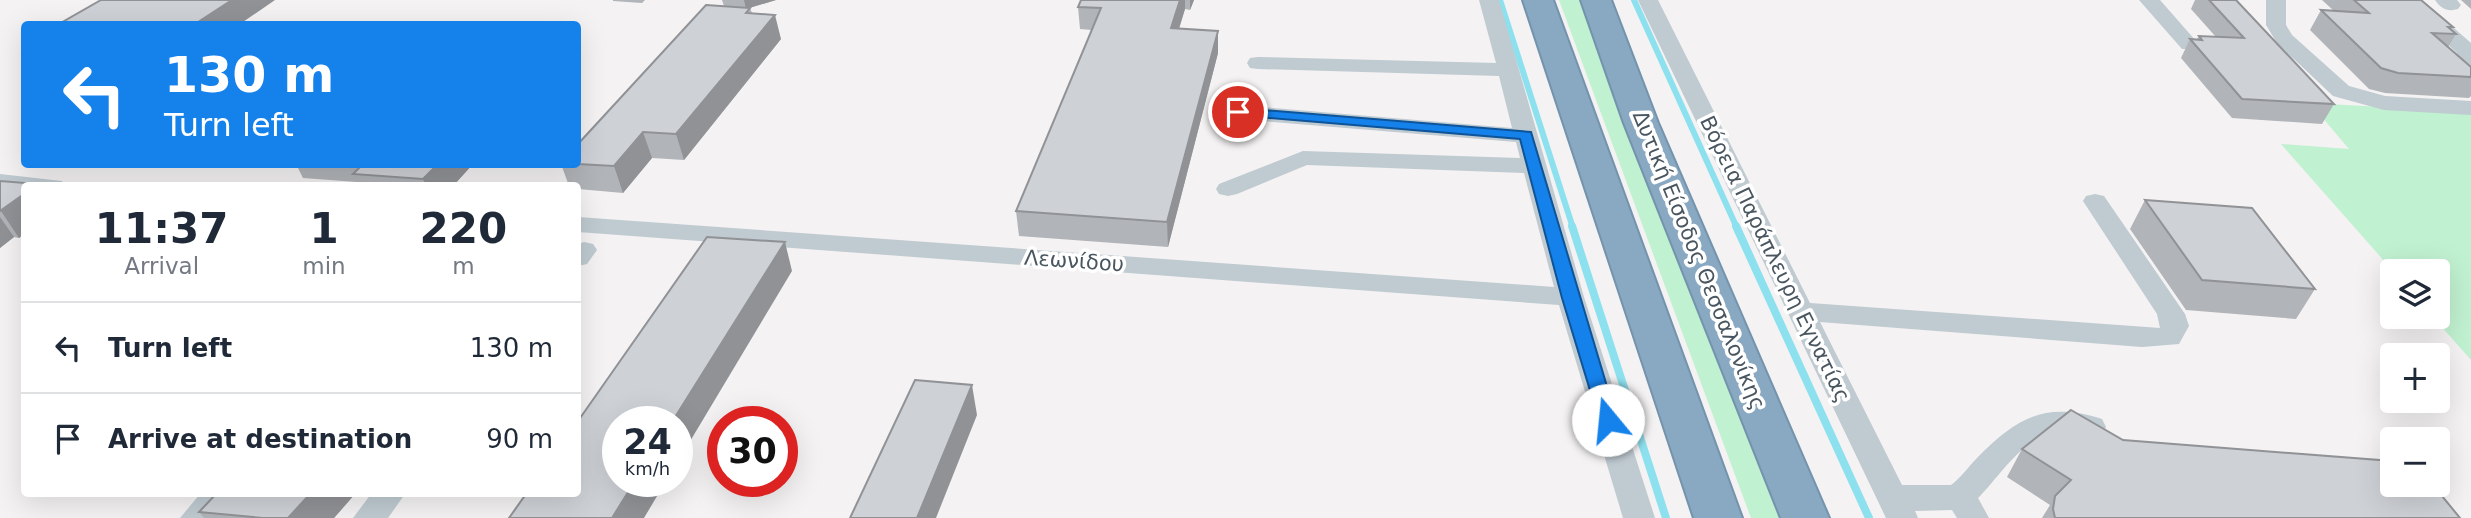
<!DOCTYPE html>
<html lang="en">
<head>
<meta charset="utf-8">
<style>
  :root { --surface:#fff; --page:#f6f6f7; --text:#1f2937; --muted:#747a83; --line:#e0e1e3 }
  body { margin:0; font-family:"DejaVu Sans",sans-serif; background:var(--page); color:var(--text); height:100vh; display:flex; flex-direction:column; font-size:26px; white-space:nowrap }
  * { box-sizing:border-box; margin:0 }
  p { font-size:23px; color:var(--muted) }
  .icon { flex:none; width:38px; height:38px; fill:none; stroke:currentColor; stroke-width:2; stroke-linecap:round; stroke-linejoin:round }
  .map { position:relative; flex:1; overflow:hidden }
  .drawer { position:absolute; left:21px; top:182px; width:560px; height:315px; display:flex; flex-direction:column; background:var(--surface); border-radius:7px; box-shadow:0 7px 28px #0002 }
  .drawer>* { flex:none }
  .guide { position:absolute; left:21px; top:21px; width:560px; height:147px; border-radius:7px; box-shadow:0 7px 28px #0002; background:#1581eb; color:#fff; overflow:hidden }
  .fabs { position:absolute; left:2380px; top:259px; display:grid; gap:14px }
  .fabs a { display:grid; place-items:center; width:70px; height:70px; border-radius:7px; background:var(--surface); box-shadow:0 7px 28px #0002; font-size:35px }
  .speed { position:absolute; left:602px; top:406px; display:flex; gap:14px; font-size:35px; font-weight:700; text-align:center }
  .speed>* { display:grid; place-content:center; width:91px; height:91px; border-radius:50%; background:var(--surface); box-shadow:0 7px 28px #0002; line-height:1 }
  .speed small { font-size:18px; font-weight:400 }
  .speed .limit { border:10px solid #d22; background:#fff; color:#111 }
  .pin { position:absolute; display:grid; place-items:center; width:60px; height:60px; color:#fff; margin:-30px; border:4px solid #fff; border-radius:50%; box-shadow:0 2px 7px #0007 }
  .me { position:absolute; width:77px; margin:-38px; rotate:343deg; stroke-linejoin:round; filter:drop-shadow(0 0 5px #0008) }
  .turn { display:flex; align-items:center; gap:24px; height:147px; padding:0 28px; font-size:32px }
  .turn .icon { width:91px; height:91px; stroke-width:2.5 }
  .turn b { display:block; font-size:49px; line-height:60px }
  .eta { display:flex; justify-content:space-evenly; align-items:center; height:119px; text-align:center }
  .eta b { font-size:42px; font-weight:700; line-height:49px }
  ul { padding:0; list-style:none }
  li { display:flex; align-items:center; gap:21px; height:91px; padding:0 28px; border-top:2px solid var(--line) }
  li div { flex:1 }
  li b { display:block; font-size:26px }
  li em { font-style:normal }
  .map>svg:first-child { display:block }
</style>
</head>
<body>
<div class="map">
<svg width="2471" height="518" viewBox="0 0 2471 518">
  <rect width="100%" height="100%" fill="#f4f2f2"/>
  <!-- green -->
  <path fill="#c0f1d0" d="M1559 0H1579L1784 518H1751Z
    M2310 103 2471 112V360L2433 317H2438V271H2393L2281 144 2349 149Z"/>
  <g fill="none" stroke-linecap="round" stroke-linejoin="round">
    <!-- stream-far1 -->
    <path stroke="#8de1ef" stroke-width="6" d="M1500 0 1573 228
      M1634 0 1737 228"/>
    <!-- stream -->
    <path stroke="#8de1ef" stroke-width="8" d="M1572 226 1666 518
      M1736 226 1869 518"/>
    <!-- highway casing -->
    <g stroke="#7493ad" stroke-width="4">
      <path id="highway" d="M1523 0H1553L1742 518H1694Z
        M1581 0H1611L1658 123 1829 518H1781L1624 123Z"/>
    </g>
    <!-- minor -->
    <path fill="#bfcad1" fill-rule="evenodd" d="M1479 0H1499L1584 297 1655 518H1623L1559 305 578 232V217L1554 287 1524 173 1307 165 1237 194 1228 196 1219 194 1216 189 1219 184 1303 151 1520 158 1516 142 1238 119 1230 117 1227 112 1230 107 1238 105 1512 128 1499 76 1258 69 1250 68 1247 63 1250 58 1258 57 1496 63Z
      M1638 0H1658L1810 303 2160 328 2157 314 2083 201 2086 196 2095 194 2104 196 2185 314 2189 326 2179 344 2142 347 1820 322 1902 485H1951C1961 478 1968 467 1977 458 2017 417 2046 401 2102 419L2106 427 2102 435C2086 439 2074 430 2058 432 2024 435 2000 476 1978 498L1989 518H1957L1952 510 1915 511 1918 518H1886Z
      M2139 0H2160L2196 41 2199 45 2196 49H2182Z
      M2266 0H2286V25L2292 35 2349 86 2385 96 2471 101V115L2384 110 2333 96 2277 43 2266 25Z
      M2400 0H2422L2471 43V80L2463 79 2454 68 2457 62V53Z
      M2435 0H2457L2461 5 2458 9C2448 12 2441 9 2435 0Z
      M0 174 62 181 65 186H24V191L0 188Z
      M584 242 593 244 597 250 587 264 578 266V244Z
      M200 494H235L216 518H180Z
      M371 494H405L388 518H353Z"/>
    <!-- highway -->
    <use href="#highway" fill="#89a8c1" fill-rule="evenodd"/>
  </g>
  <!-- wall -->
  <path fill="#b1b4b8" d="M613 0H645L642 3 613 1Z
    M722 0H776L749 8H750L752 13 781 39 684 160 652 158 623 193 578 189V186H569L561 164H578V144L724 6Z
    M1081 0H1194L1190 10 1185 9 1179 29 1218 53 1168 247 1019 236 1016 211 1092 30 1080 29 1078 7Z
    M2195 0H2236L2334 104 2322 124 2232 118 2181 58 2190 39H2197L2199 36 2216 37 2191 9Z
    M2322 0H2421L2453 27 2451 30 2456 34 2448 47 2471 67V96L2469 98 2385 93 2369 89 2310 30 2321 10 2334 11Z
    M2461 0H2471V9Z
    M296 164H473L453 186H358L357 182 303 178Z
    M0 181 38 184 39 186H24V234L19 238 14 237 0 248Z
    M2145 200 2315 289 2296 319 2186 310 2130 229Z
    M2123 440 2460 518H2042L2050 505 2007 477 2022 449Z
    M216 494H355L334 518H204L199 512Z"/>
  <!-- shaded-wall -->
  <path fill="#909296" d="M232 0H275L240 24H195Z
    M744 0H776L746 9Z
    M1180 0H1185V9L1172 51 1171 28Z
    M1190 0H1194L1190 10Z
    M775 15 781 39 684 160 676 134Z
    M1218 31V53L1168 247 1167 222Z
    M643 132 652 158 623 193 614 166Z
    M438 164H473L453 186H426L423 179Z
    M24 194V234L19 238 1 211Z
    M0 217 14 237 0 248Z
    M785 242 792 271 677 463V422H672Z
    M972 385 977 415 936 518H917Z
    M635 481H666L644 518H612Z
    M310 494H355L334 518H288Z"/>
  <!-- building -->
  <path fill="#ced1d6" stroke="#909296" stroke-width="2" d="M101 0H232L195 24H59Z
    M1081 0H1180L1171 28 1218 31 1167 222 1016 211 1101 8 1078 7Z
    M2209 0H2236L2334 104 2242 99 2190 39 2202 40 2199 36 2244 38Z
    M2354 0H2421L2453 27H2448L2456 34 2432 33 2471 67V77L2398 73 2381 68 2321 10 2369 13Z
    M706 5 750 8 746 13 775 15 676 134 643 132 614 166 578 164V144Z
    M363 164H438L423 179 353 174Z
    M0 181 38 184 36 186H24V194L0 211Z
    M2145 200 2252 208 2315 289 2202 280Z
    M707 237 785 242 672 422H618V481H635L612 518H509L526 494H578V421Z
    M915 380 972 385 917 518H850Z
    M2071 410 2123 440 2392 461V485H2433L2460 518H2055L2053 509 2055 496 2071 480 2022 449Z
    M216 494H310L288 518H263L199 512Z"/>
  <!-- route -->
  <path fill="#1581eb" stroke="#0e5499" stroke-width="2" d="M1238 108 1531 132 1617 420 1615 425H1602L1599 420 1562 298 1520 139 1233 115V109Z"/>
  <g text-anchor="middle" stroke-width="7" stroke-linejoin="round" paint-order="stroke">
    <!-- street labels -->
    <g font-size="21" fill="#495660" stroke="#fff">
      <text transform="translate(1775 259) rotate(64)" y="7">Βόρεια Παράπλευρη Εγνατίας</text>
      <text transform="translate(1699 260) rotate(68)" y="7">Δυτική Είσοδος Θεσσαλονίκης</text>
      <text transform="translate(1074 261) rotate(4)" y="7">Λεωνίδου</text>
    </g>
  </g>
</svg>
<div class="fabs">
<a><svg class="icon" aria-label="layers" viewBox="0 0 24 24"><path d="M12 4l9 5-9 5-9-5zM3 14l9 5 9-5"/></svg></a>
<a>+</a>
<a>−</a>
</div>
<div class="speed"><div>24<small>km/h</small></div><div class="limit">30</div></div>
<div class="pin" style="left:1238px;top:112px;background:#d93025"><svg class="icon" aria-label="arrive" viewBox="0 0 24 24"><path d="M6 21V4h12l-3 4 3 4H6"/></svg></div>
<svg class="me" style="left:1608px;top:420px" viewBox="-20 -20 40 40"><circle r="19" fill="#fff"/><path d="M0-13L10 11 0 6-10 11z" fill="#1581eb"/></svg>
<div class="guide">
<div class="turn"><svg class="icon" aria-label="left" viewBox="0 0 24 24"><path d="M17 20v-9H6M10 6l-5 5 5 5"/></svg><div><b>130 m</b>Turn left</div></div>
</div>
<section class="drawer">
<div class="eta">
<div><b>11:37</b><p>Arrival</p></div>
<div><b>1</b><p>min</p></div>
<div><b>220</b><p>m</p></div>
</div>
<ul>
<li><svg class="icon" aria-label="left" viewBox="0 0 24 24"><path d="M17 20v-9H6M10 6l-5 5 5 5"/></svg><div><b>Turn left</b></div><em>130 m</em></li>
<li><svg class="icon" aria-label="arrive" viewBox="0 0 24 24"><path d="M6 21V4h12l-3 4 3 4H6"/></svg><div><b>Arrive at destination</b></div><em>90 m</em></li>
</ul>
</section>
</div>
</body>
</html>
